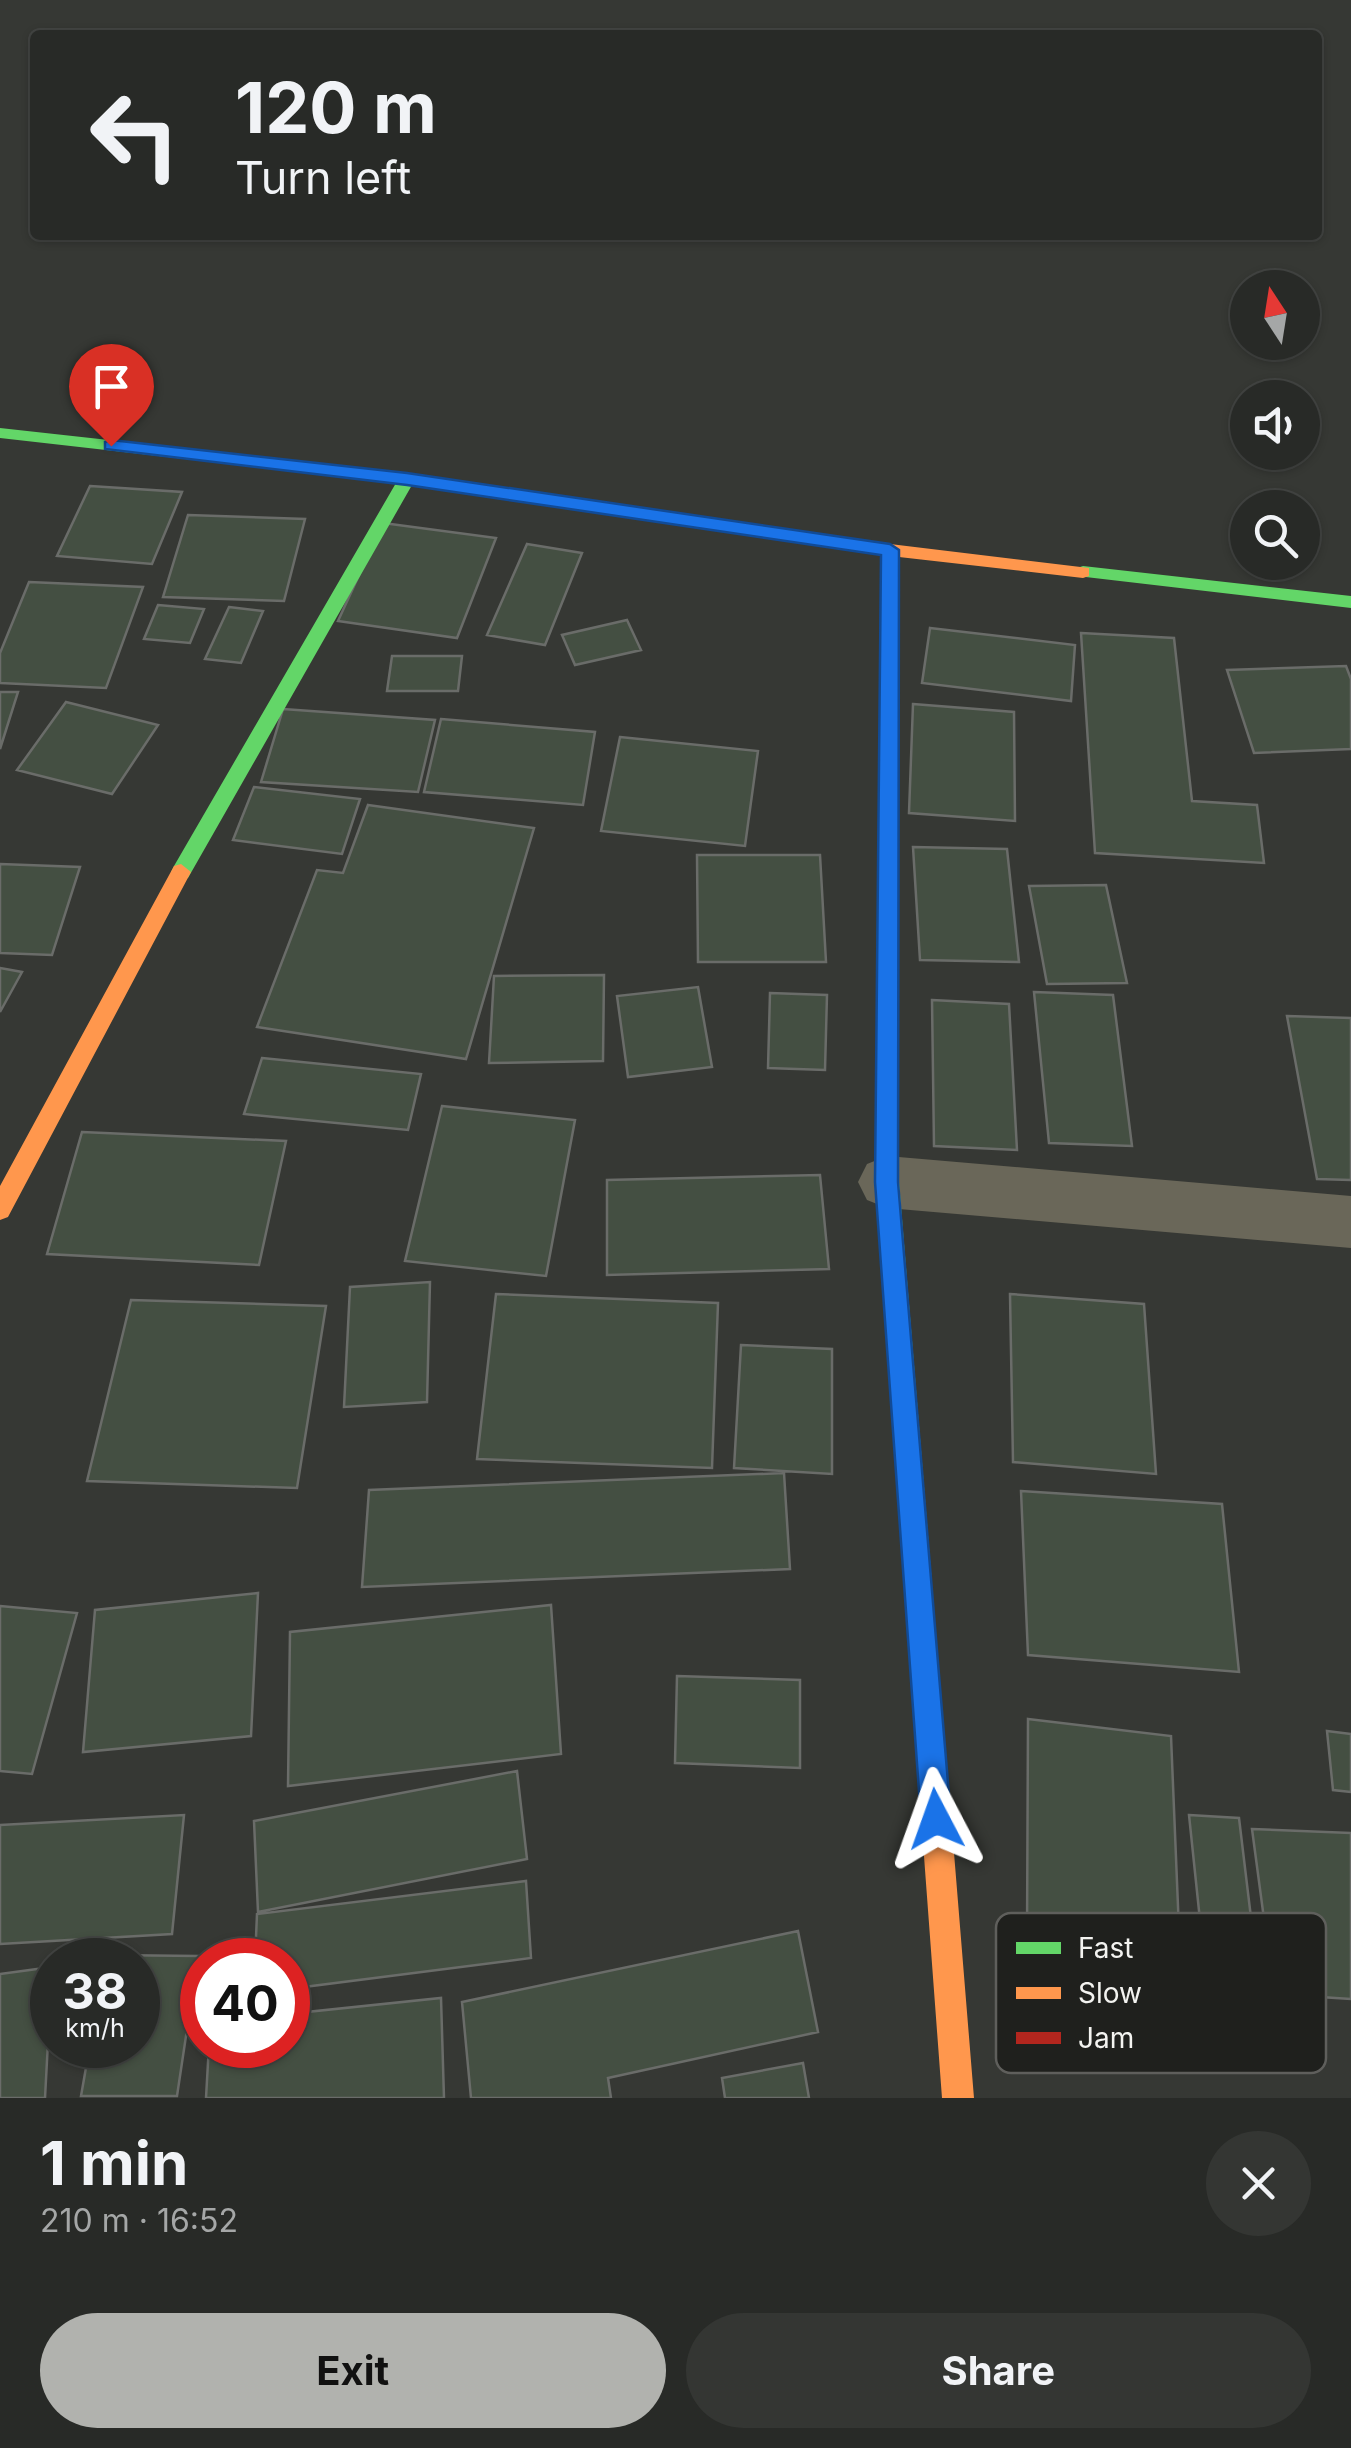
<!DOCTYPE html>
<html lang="en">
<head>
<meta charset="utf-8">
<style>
  :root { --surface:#282a27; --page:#343633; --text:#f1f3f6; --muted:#a5a7a7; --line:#444644; --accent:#b1b2ae }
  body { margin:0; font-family:Inter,sans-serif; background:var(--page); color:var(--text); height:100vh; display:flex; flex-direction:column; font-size:38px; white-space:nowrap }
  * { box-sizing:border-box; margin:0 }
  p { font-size:32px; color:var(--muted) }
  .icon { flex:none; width:55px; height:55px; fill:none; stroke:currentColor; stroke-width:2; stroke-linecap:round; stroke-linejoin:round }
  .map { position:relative; height:2098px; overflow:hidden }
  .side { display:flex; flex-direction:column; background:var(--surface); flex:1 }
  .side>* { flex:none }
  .hud { position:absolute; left:30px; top:30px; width:1292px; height:210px; border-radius:10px; box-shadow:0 2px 8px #0004,0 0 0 2px var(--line); background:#282a27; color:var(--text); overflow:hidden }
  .needle { width:65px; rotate:348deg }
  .tools { position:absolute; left:1230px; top:270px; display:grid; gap:20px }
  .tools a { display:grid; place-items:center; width:90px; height:90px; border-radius:50%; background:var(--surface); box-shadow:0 2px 8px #0004,0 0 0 2px var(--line); font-size:50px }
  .speed { position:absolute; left:30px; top:1938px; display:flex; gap:20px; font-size:50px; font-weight:700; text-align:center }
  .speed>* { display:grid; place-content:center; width:130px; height:130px; border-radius:50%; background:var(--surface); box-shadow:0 2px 8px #0004,0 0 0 2px var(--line); line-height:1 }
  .speed small { font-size:25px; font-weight:400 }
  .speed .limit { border:15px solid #d22; background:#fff; color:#111 }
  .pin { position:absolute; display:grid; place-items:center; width:85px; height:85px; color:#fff; margin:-102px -42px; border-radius:50% 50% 50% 0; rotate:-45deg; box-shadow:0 0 10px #0007 }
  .pin .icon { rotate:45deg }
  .me { position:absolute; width:110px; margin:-55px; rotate:356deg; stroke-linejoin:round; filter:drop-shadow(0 0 8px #0008) }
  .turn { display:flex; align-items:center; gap:35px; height:210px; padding:0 40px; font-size:45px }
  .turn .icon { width:130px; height:130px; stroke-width:2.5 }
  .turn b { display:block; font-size:70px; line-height:85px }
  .round { display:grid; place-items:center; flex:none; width:105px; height:105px; border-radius:52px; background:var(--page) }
  .overview { display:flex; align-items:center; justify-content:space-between; height:170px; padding:0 40px }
  h1 { font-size:60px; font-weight:700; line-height:75px }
  .button { display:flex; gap:20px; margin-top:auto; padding:20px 40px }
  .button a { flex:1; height:115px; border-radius:60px; background:var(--accent); color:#111; font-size:40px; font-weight:700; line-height:115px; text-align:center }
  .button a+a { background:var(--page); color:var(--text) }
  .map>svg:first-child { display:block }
</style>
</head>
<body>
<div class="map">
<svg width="1351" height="2098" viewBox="0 0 1351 2098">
  <rect width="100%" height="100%" fill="#363834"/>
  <!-- building -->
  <path fill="#444f42" stroke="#6a6c69" stroke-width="2.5" d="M90 486 182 492 152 564 57 556Z
    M188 515 305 519 284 601 163 597Z
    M383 523 496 538 457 638 338 621Z
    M527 544 582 553 545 645 487 635Z
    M29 582 143 587 106 688 0 683V653Z
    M158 605 204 609 190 643 144 639Z
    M229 607 263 611 241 663 205 659Z
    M627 620 641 650 575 665 562 635Z
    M930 628 1075 645 1071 701 922 683Z
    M1081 633 1174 638 1192 801 1257 805 1264 863 1095 853Z
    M392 656H462L458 691H387Z
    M1346 666 1351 679V749L1254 753 1227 670Z
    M0 692H18L0 749Z
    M66 702 158 725 112 794 17 770Z
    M913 704 1014 712 1015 821 909 813Z
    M283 709 435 720 418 792 261 782Z
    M441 719 595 732 583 805 424 792Z
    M620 737 758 751 745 846 601 831Z
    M254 787 360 799 342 854 233 840Z
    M368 805 534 828 466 1059 257 1027 317 870 343 873Z
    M913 847 1007 849 1019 962 920 960Z
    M697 855H820L826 962H698Z
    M0 864 80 867 52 955 0 953Z
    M1106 885 1127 983 1047 984 1029 886Z
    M0 968 22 972 0 1012Z
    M604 975 603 1061 489 1063 494 976Z
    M698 987 712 1067 628 1077 617 996Z
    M1034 992 1113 995 1132 1146 1049 1143Z
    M770 993 827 995 825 1070 768 1068Z
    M932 1000 1009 1004 1017 1150 934 1146Z
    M1287 1016 1351 1018V1180L1317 1179Z
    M262 1058 421 1074 408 1130 244 1114Z
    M442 1106 575 1120 546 1276 405 1261Z
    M82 1132 286 1141 259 1265 47 1254Z
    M820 1175 829 1269 607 1275V1180Z
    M430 1282 427 1402 344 1407 350 1287Z
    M496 1294 718 1303 712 1468 477 1459Z
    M1010 1294 1144 1304 1156 1474 1013 1462Z
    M131 1300 326 1306 297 1488 87 1481Z
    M741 1345 832 1349V1474L734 1468Z
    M784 1473 790 1569 362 1587 369 1490Z
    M1021 1491 1222 1504 1239 1672 1028 1655Z
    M258 1593 251 1736 83 1752 95 1610Z
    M551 1605 561 1754 288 1786 290 1632Z
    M0 1606 77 1613 32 1774 0 1771Z
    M677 1676 800 1680V1768L675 1763Z
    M1028 1719 1171 1736 1180 1955 1027 1936Z
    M1327 1731 1351 1734V1792L1333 1790Z
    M517 1771 527 1859 258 1912 254 1821Z
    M184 1815 172 1934 0 1944V1825Z
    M1189 1815 1239 1818 1255 1951 1203 1949Z
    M1252 1829 1351 1833V1999L1274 1994Z
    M526 1881 531 1958 288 1989V1960H255L257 1914Z
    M798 1931 818 2032 608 2078 611 2098H471L462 2002Z
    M106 1955 198 1956 177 2096H81L90 2045H138V1960H105Z
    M52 1967 45 2098H0V1974Z
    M441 1998 444 2098H206L209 2045H288V2014Z
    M803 2063 809 2098H725L722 2078Z"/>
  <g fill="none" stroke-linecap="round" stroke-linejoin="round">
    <!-- street -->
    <path fill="#6a6759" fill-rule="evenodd" d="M887 1156 1351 1196V1248L887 1208 867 1200 858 1182 867 1164Z"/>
    <!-- fast -->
    <path fill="#63d668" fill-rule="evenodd" d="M0 428 407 473 627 505 636 511 627 517 412 485 188 878 181 880 171 872 174 866 396 483 0 438Z
      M1083 566 1351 596V608L1077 576V568Z
      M888 911 899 919V1182L932 1584 928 1594 918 1598 908 1594 904 1584 875 1182 877 919Z"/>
    <!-- slow -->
    <path fill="#ff974d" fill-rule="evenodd" d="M627 505 890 544 1089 568V576L1083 578 899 557V919L896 925 888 927 877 919 881 555 621 515 618 511Z
      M181 864 191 872 8 1217 0 1220V1186L174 866Z
      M936 1801 946 1806 951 1816 974 2098H942L921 1816 926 1806Z"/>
    <!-- jam -->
    <path fill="#b3261e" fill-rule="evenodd" d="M918 1570 928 1574 932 1584 951 1816 946 1826 936 1831 926 1826 921 1816 904 1584 908 1574Z"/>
  </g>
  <!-- route -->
  <path fill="#1a73e8" stroke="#114b97" stroke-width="2.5" d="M111 440 407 473 890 544 899 550 898 1182 951 1819 947 1830 936 1834 926 1830 921 1819 875 1182 881 555 407 485 105 449V442Z"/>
  <!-- legend -->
  <rect x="996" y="1913" width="330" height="160" rx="15" fill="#1f201d" stroke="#5f5f5c" stroke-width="2.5"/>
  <rect x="1016" y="1942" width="45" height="12" fill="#63d668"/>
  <rect x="1016" y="1987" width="45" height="12" fill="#ff974d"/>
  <rect x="1016" y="2032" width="45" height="12" fill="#b3261e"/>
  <g font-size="28" fill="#f3f3f0">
    <text x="1078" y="1958">Fast</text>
    <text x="1078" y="2003">Slow</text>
    <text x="1078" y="2048">Jam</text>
  </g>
</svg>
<div class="tools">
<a><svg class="needle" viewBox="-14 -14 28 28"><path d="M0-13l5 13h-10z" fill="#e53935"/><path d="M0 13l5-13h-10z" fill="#a5a7a7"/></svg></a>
<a><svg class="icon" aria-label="sound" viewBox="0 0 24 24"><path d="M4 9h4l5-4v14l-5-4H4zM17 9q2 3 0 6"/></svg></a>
<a><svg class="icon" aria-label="search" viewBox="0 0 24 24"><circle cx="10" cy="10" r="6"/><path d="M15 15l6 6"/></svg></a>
</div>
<div class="speed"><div>38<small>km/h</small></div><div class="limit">40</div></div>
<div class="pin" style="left:111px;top:446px;background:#d93025"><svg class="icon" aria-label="arrive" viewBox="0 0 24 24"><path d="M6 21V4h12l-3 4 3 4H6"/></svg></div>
<svg class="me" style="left:936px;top:1819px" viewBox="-20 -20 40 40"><path d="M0-17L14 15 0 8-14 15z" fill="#1a73e8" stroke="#fff" stroke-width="4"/></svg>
<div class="hud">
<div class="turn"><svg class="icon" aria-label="left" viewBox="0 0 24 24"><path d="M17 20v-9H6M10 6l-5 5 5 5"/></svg><div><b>120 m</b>Turn left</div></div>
</div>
</div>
<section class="side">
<div class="overview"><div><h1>1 min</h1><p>210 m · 16:52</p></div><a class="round"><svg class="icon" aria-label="close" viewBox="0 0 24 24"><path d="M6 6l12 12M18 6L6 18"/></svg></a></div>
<div class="button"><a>Exit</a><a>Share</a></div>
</section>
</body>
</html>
